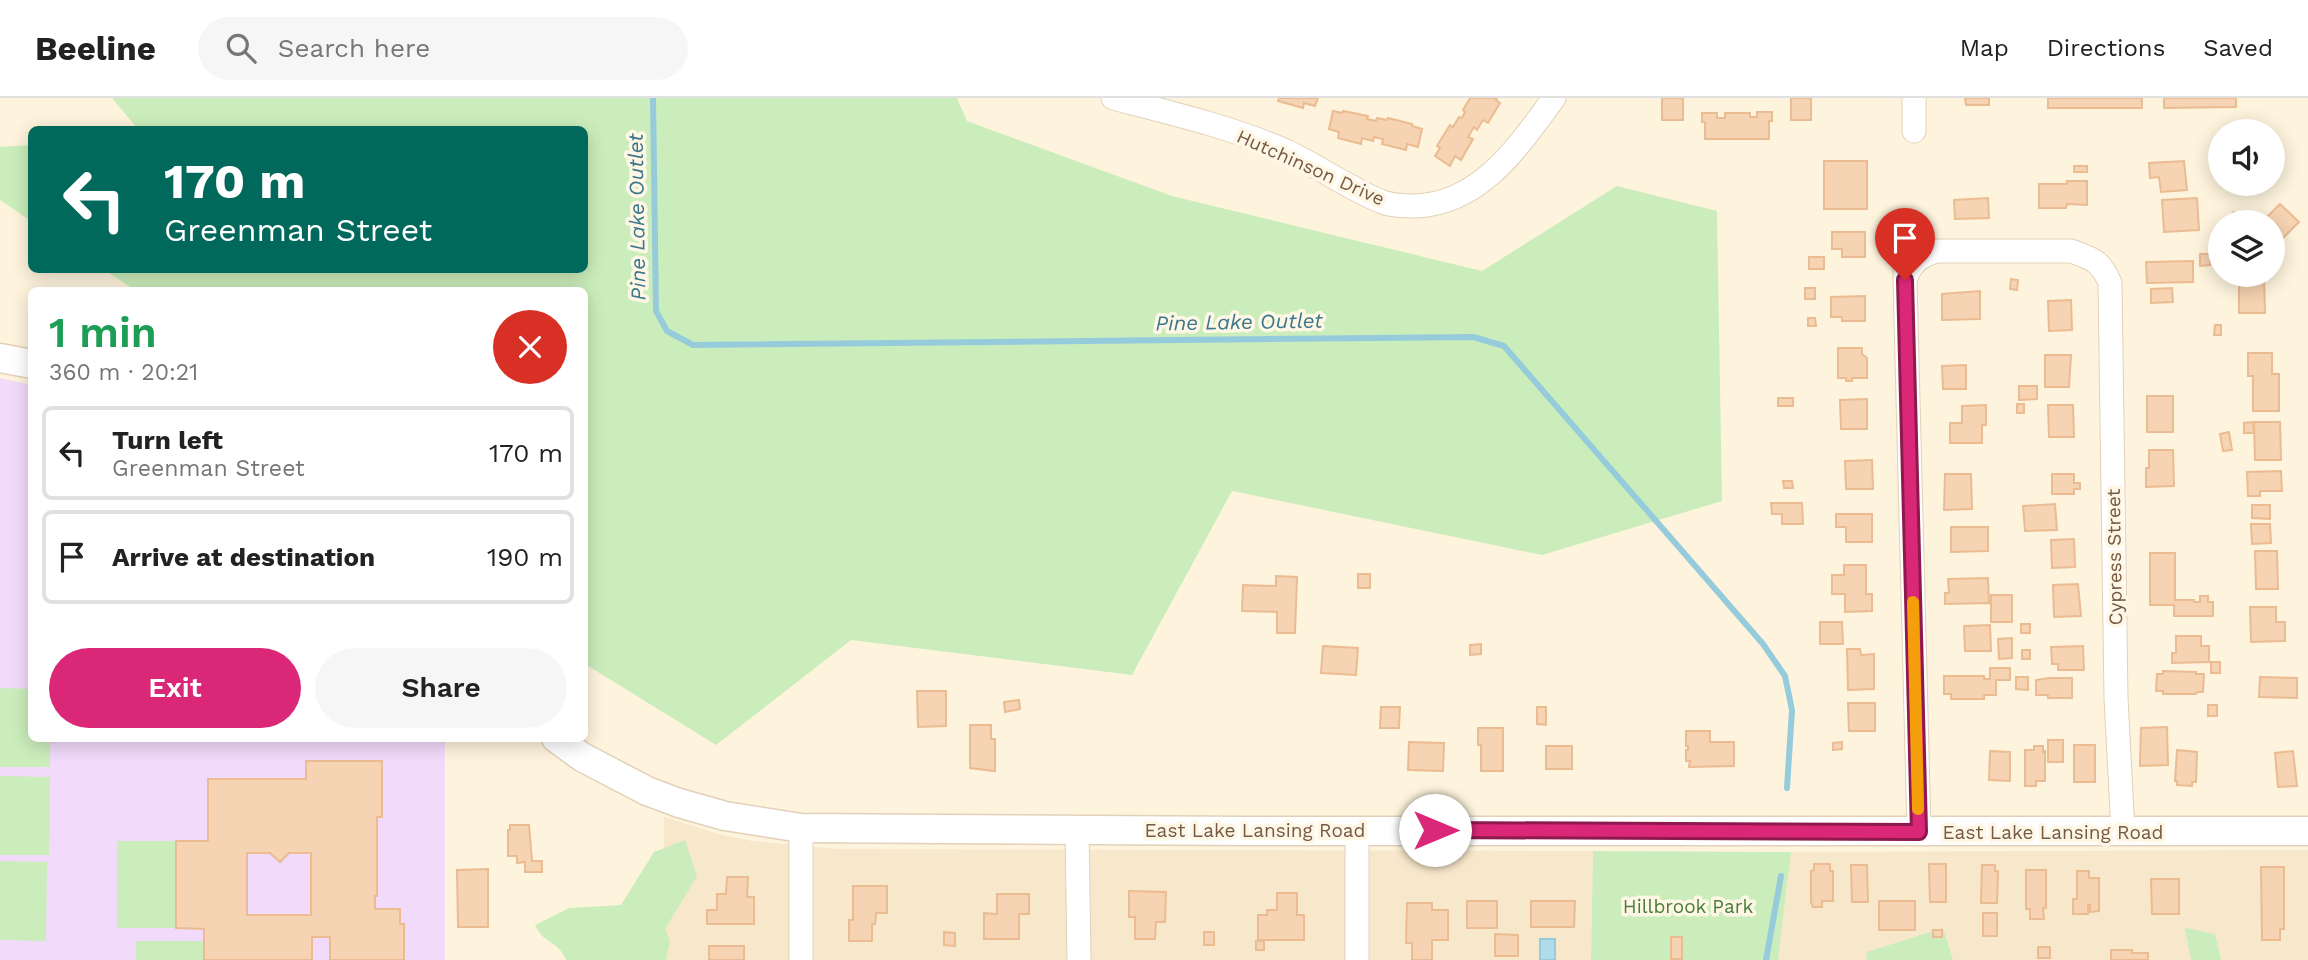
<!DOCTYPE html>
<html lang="en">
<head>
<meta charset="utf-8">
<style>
  :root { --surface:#fff; --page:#f6f6f6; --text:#222; --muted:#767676; --line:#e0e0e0; --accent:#db2777 }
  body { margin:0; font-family:"Work Sans",sans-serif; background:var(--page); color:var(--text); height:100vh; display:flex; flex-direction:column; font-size:26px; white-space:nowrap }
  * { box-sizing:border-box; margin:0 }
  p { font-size:23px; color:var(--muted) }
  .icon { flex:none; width:38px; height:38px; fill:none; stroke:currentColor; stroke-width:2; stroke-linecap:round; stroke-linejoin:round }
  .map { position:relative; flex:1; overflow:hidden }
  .sheet { position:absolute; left:28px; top:189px; width:560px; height:455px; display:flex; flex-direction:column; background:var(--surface); border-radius:10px; box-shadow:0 4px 18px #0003 }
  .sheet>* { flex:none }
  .banner { position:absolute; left:28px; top:28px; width:560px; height:147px; border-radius:10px; box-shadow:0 4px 18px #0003; background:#00695c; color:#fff; overflow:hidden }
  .fabs { position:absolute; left:2208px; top:21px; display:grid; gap:14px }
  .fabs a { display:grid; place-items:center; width:77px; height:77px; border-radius:50%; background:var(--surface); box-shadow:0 4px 18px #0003; font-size:35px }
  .pin { position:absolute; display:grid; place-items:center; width:60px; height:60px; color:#fff; margin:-72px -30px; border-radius:50% 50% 50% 0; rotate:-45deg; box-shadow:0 0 7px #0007 }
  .pin .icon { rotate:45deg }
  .me { position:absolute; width:77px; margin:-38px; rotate:90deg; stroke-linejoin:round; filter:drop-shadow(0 0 5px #0008) }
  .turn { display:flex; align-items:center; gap:24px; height:147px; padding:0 21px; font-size:32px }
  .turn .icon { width:91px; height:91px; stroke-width:2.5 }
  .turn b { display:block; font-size:49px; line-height:60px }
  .round { display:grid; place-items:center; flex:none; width:74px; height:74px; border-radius:37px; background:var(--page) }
  .overview { display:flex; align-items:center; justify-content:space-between; height:119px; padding:0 21px }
  h1 { font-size:42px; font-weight:600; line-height:52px; color:#1e9e55 }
  .action { display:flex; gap:14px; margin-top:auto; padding:14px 21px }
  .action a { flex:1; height:80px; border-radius:42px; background:var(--accent); color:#fff; font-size:28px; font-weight:600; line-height:80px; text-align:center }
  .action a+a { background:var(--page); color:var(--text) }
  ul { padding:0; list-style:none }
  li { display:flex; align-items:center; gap:21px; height:94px; margin:0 14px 10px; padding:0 7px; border:4px solid var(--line); border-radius:10px }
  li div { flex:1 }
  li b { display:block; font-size:26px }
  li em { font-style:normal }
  header { display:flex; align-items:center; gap:42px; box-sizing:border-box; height:98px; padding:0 35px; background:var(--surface); border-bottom:2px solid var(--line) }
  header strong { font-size:33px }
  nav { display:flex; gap:38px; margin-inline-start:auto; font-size:24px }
  .search { width:490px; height:63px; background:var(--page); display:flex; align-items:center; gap:18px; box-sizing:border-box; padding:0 24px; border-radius:38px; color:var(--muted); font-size:26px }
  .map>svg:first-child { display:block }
</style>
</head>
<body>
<header>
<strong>Beeline</strong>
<div class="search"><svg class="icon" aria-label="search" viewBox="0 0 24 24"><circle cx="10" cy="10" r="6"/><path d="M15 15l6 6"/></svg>Search here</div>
<nav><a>Map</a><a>Directions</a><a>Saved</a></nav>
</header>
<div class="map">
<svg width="2308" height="862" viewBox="0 0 2308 862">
  <rect width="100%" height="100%" fill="#fef4dd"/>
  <!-- residential -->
  <path fill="#f7e7cb" d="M664 719 722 737 752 743 838 751 1593 753 1591 862H664Z
    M2308 752V862H1778L1791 754Z"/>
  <!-- education -->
  <path fill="#f1dafa" d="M0 280 31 287 32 640 445 641V862H0Z"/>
  <!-- green -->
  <path fill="#cbedbb" d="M112 0H957L967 23 1172 98 1482 173 1617 88 1717 113 1722 403 1542 457 1232 393 1132 577 851 542 716 647 585 566 584 192H135L104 172H584V32L138 31Z
    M31 47H32L31 123 0 102V49Z
    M0 590 31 591 32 640 50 641V669H0Z
    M0 678 50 679 49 757H0Z
    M685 742 697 778 665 831 670 843 666 862H566C557 841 544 847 535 827L569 810 621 807 654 754Z
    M117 743H176V830H117Z
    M1593 753 1791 754 1778 862H1591Z
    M0 763 47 764 46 843 0 842Z
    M1943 830 1953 862H1866L1867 854Z
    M2185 830 2215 836 2221 862H2191Z
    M136 843H204V862H136Z"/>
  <!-- water -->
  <path fill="#b0dce9" stroke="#96cbdc" stroke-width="2" d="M1540 841H1555V862H1540Z"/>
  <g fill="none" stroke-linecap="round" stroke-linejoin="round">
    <!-- stream -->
    <path stroke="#96cbdc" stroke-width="6" d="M653 0 656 213 667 233 693 247 1473 239 1504 248 1763 546 1785 578 1792 612 1787 690
      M1766 862 1781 778"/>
  </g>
  <!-- building -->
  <path fill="#f6d3b2" stroke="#ebbb91" stroke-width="2" fill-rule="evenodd" d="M1279 0H1318L1315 8 1304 5 1303 10 1278 3Z
    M1470 0H1497L1496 2 1500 5 1488 25 1483 22 1477 32 1474 29 1468 39 1473 41 1461 62 1455 58 1450 68 1435 58 1440 50 1437 48 1450 27 1453 29 1459 19 1462 20 1465 14 1463 12Z
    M1662 0H1683V22H1662Z
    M1791 0H1811V22H1791Z
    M1965 0H1989V7H1966Z
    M2048 0H2142V10H2048Z
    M2164 0H2236V9L2164 10Z
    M1333 13 1342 15 1343 13 1368 18 1367 21 1376 23 1377 20 1387 22 1388 20 1412 26V28L1422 31 1418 49 1407 46 1406 52 1382 46 1383 41 1374 39 1373 43 1362 40 1361 46 1338 40 1339 34 1329 31Z
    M1757 14H1772V23H1769V41H1705V24H1702V15H1717V20H1725V15H1750V19H1757Z
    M1824 63H1867V111H1824Z
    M2184 63 2187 92 2161 94 2159 79 2150 80 2149 65Z
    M2074 68H2087V74H2074Z
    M2067 83H2087V107L2067 106 2066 110H2039V86H2067Z
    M1988 100 1989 120 1955 121 1954 102Z
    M2197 100 2199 132 2164 134 2162 102Z
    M2280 106 2299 124 2273 150V124H2262Z
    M2234 114 2245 124H2224Z
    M1832 134H1865V159H1842V151H1832Z
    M2200 156H2210V167L2200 168Z
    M1809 159H1824V171H1809Z
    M2193 163V184L2147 185 2146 164Z
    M2239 179H2264L2265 215H2239Z
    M2011 181 2018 182 2017 192 2010 191Z
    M1805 190H1815V201H1805Z
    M2172 190 2173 204 2151 205V191Z
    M1980 193V221L1942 222V196Z
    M1865 198V223H1842V219H1831V199Z
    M2071 202 2072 232 2049 233 2048 203Z
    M1808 220H1815L1816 228H1808Z
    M2215 227H2221V237H2214Z
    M1838 250H1862V256L1867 260V280H1852V283H1846V280H1838Z
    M2248 255H2272V276H2279V313H2253V278H2248Z
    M2045 257H2071L2069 289H2045Z
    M1966 267V291H1943L1942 268Z
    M2019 288H2037V301L2019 302Z
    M2147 298H2173V334H2147Z
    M1778 300H1793V308H1778Z
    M1867 301V331H1841L1840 302Z
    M2017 306H2024V315H2017Z
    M1986 307V327H1982V345H1950V325H1962V308Z
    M2048 307H2073L2074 339H2049Z
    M2253 324 2254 335H2244V325Z
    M2254 324H2280L2281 362H2255Z
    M2229 334 2232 352 2223 353 2220 336Z
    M2149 352H2173L2174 388 2146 389V370H2149Z
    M1872 362 1873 391H1846L1845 363Z
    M2281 373 2282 393H2260V398H2248L2247 374Z
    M1945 376H1971L1972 411 1944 412Z
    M2052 376H2074V385H2080V391H2074V396H2052Z
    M1783 383H1792L1793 390H1784Z
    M1771 405H1802L1803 426H1782V416H1772Z
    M2055 406 2057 432 2025 433 2023 408Z
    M2252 407H2270V421L2252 420Z
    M1836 416H1872V444H1846V429H1836Z
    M2251 426H2270L2271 445 2252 446Z
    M1951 429H1988V453L1951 454Z
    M2074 441 2075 469 2052 470 2051 442Z
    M2255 453H2277L2278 491H2256Z
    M2150 455H2175V502H2194V504H2200V498H2208V504H2213V518H2174V507H2150Z
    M1844 467H1866V496H1872V513L1845 514V496H1832V477H1844Z
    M1358 476H1370V490H1358Z
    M1276 478 1297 479 1295 535H1277V514L1242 513 1243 487 1276 488Z
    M1988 480 1989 505 1945 506V495H1949L1948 481Z
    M2078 486 2081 518 2054 519 2053 487Z
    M1991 497H2012V524H1991Z
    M2250 509H2276V524H2285V543L2251 544Z
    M1820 524H1842L1843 546H1820Z
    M2021 526H2030V535H2021Z
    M1990 527 1991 553H1965L1964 528Z
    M2176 538H2201V548H2209V564L2172 565V555H2176Z
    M2012 540V560L1999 561 1998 541Z
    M1481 546V556L1470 557V547Z
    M1323 548 1358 550 1356 577 1321 575Z
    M2083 548 2084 572H2058V566H2052L2051 549Z
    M1847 551H1860L1861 557 1874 556V591L1848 592Z
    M2022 552H2030V561H2022Z
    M2211 564H2220V575H2211Z
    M1990 570H2010V582H1996V597H1984V601H1951V596H1944V578H1984V581H1990Z
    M2163 573 2196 574V576H2204L2203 594H2197L2196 596H2163V593H2156L2157 576H2163Z
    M2016 579H2028V592L2016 591Z
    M2260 579 2297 580V600L2259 599Z
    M2049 580H2072V600H2048V597H2036V582Z
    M917 593H946V628L918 629Z
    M1019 602 1020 611 1005 614 1004 604Z
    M1848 605H1875V633H1849Z
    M2208 607H2217V618H2208Z
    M1381 609H1400L1399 630H1380Z
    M1537 609H1546V627L1537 626Z
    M970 627H991V641H995V673L970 670Z
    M2167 629 2168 667 2140 668 2141 630Z
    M1478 630H1503V673H1481V647H1478Z
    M1686 633H1710V644H1734V668L1689 669 1690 663H1686V652H1688V648H1686Z
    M2048 642H2063V664H2048Z
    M1409 644 1444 645 1443 673 1408 672Z
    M1842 644V651L1833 652V645Z
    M2074 647H2095V684H2074Z
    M1546 648H1572V671H1546Z
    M2034 648H2043V654L2045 653V683H2036V688H2025V652H2034Z
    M2177 652 2197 654 2196 684H2192V688L2177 687V683H2175Z
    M1990 653 2010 654V683L1989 682Z
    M2293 653 2297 688 2278 689 2275 655Z
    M306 663H382V719H377V798H375V811H400V826H404V862H330V839H312V862H204V831L176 830V743H208V681H306ZM247 755H270L280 764 289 755H311V817H247Z
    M510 727H529L532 763H542V774H525V764L517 765V758H508V732H510Z
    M1814 766H1830V773H1833V803H1822V809H1813L1811 804V773L1814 772Z
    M1929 766H1946V804H1930Z
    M1851 767H1867L1868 804H1852Z
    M1982 767H1995V773H1998L1997 805H1981Z
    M2261 769H2284V831H2280V842H2262Z
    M488 771V829H458L457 772Z
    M2026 772H2046V810H2043L2044 821H2030V811H2026Z
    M2077 773H2089V780H2099V813L2090 814V807H2088V816H2073V801H2077Z
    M727 779H748L747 799H754V826H707V812H717V796H726Z
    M2151 781H2179V816H2152Z
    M853 788H887V815H876L875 826H872V843H849V822H853Z
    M1129 793 1166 794 1165 824H1156L1155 841H1135V819H1129Z
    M1277 795H1297V817H1304V842H1258V817H1267V812H1277Z
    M997 796H1029V816H1019V841H984V815L997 816Z
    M1467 803H1497V830H1467Z
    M1531 803H1575L1574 829H1531Z
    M1879 803H1915V832H1879Z
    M1407 805H1432V812H1448V842H1432V862H1412V845H1406Z
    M1983 815H1997V838H1983Z
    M1933 832H1942V839H1933Z
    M944 834 955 835V848L944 847Z
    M1204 834H1214V847H1204Z
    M1495 836 1518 837V858H1495Z
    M1671 839H1682V861H1671Z
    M1256 843H1264V852H1256Z
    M709 848H744V862H709Z
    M2038 849H2050V860H2038Z
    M2111 852H2132V855H2148V862H2111Z"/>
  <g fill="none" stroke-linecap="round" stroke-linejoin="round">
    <!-- minor casing -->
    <g stroke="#e3d0b9" stroke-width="25">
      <path id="minor" d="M1113 0C1171 15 1231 29 1286 53 1318 68 1348 90 1380 103 1391 108 1405 108 1417 108 1482 105 1519 47 1554 0
        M1914 0V33
        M1906 133 1905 182 1919 734
        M1905 182C1911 165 1919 158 1937 153H2071C2093 161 2101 163 2110 185L2116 600 2123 734
        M1077 731 1079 862
        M1357 732V862
        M801 862V730"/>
    </g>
    <!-- tertiary casing -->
    <g stroke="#e3d0b9" stroke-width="31">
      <path id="tertiary" d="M0 260 32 266
        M556 640 582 659 647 693 679 705 725 718 801 730 1246 733H2308"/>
    </g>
    <!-- minor -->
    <use href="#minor" stroke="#fff" stroke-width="23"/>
    <!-- tertiary -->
    <use href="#tertiary" stroke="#fff" stroke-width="28"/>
  </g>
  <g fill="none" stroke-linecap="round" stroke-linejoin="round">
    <!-- route casing -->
    <g stroke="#8e194d" stroke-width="18">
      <path id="route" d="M1435 732 1919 734 1905 182"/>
    </g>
    <!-- route -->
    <use href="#route" stroke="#db2777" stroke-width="12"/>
    <!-- slow -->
    <path stroke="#f59e0b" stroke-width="12" d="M1913 504 1918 711"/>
  </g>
  <g text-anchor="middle" stroke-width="7" stroke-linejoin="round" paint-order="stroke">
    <!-- street labels -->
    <g font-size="19" fill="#765a44" stroke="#fff7e6">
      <text transform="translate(1311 69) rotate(24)" y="7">Hutchinson Drive</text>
      <text transform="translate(2114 459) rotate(-91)" y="7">Cypress Street</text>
      <text x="1255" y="739">East Lake Lansing Road</text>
      <text x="2053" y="741">East Lake Lansing Road</text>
    </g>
    <!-- park labels -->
    <g font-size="19" fill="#497d3a" stroke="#fff7e6">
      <text x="1688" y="815">Hillbrook Park</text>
    </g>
    <!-- water labels -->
    <g font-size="21" font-style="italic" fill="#3c788c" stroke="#fff7e6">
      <text transform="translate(637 119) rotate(-91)" y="7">Pine Lake Outlet</text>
      <text transform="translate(1239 224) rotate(-1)" y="7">Pine Lake Outlet</text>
    </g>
  </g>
</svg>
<div class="fabs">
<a><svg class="icon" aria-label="sound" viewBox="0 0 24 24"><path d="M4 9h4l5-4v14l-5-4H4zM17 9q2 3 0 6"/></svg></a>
<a><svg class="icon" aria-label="layers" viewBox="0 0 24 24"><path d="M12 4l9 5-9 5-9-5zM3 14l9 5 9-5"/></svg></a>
</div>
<div class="pin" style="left:1905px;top:182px;background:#d93025"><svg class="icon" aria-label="arrive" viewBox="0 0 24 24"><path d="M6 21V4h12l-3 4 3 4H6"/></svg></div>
<svg class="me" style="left:1435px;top:732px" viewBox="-20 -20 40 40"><circle r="19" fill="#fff"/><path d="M0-13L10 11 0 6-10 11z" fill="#db2777"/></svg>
<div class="banner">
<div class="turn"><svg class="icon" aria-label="left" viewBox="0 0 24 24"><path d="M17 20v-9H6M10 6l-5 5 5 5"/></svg><div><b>170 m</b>Greenman Street</div></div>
</div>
<section class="sheet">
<div class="overview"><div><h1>1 min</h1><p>360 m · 20:21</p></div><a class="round" style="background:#d93025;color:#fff"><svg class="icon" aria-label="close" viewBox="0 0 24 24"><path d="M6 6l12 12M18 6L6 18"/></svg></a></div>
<ul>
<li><svg class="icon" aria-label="left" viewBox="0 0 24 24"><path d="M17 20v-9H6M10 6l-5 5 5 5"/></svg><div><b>Turn left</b><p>Greenman Street</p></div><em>170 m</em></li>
<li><svg class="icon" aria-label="arrive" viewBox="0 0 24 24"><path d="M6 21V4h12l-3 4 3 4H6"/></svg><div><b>Arrive at destination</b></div><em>190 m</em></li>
</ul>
<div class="action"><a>Exit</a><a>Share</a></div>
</section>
</div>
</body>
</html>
